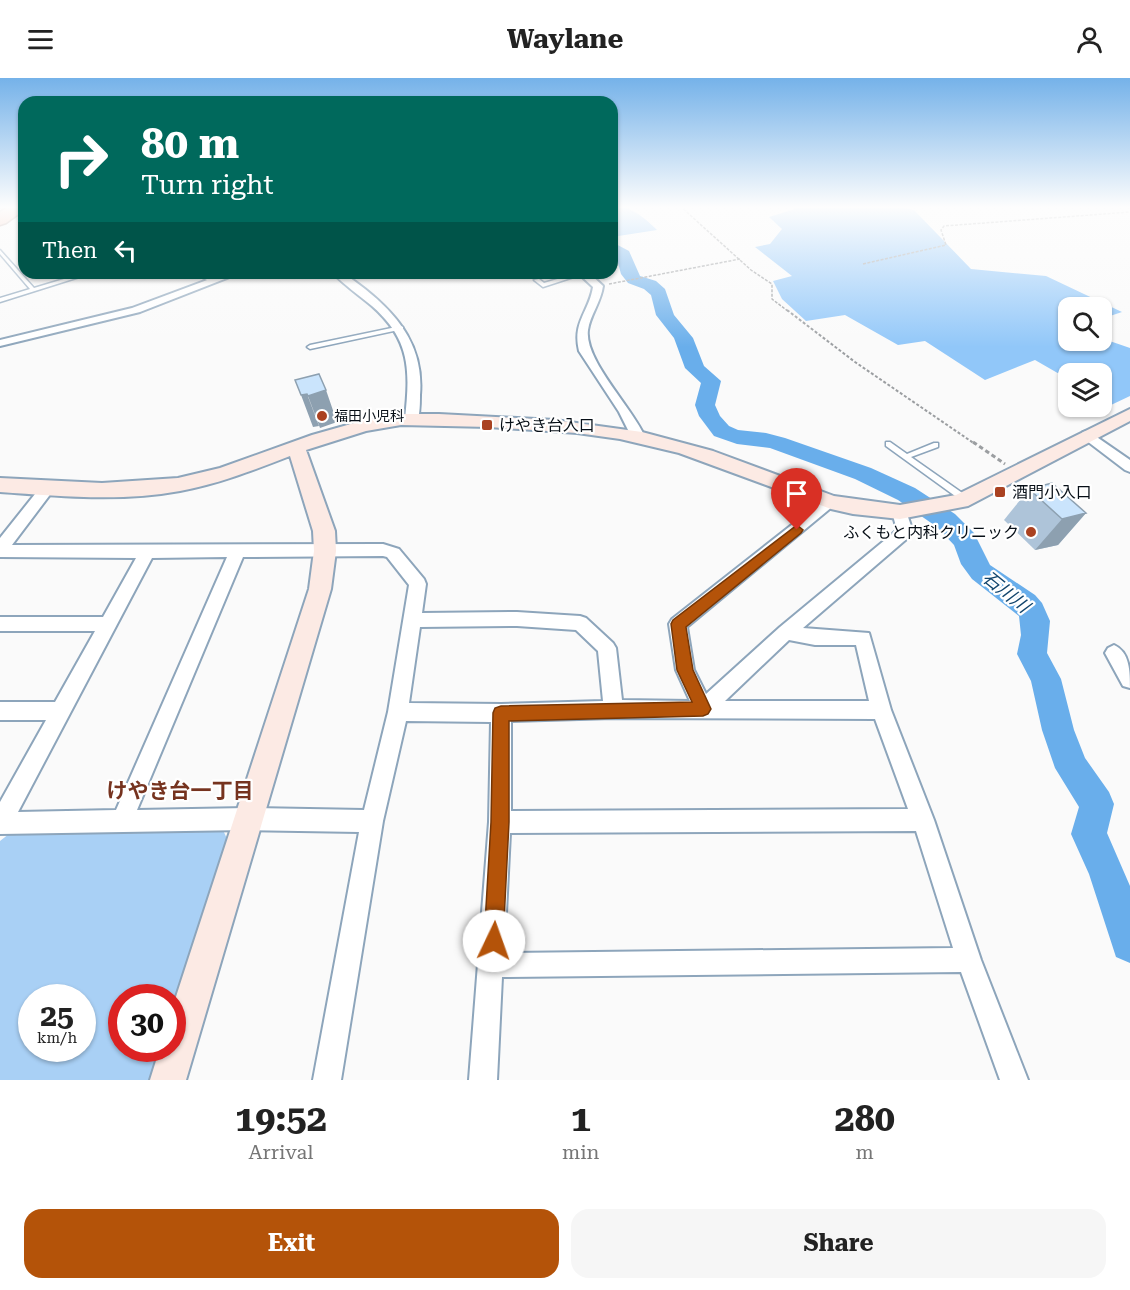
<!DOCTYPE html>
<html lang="en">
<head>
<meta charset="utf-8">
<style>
  :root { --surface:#fff; --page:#f6f6f6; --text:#222; --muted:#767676; --accent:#b45309 }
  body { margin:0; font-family:"Roboto Serif","Noto Sans JP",serif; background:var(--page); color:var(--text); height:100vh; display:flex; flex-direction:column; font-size:22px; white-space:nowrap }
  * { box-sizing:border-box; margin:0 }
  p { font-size:20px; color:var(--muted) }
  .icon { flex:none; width:33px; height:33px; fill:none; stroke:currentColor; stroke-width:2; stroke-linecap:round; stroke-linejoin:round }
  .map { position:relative; height:1002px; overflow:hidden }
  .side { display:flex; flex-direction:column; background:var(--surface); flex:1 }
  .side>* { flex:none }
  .top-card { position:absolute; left:18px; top:18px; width:600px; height:183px; border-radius:18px; box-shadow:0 2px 4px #0004; background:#00695c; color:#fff; overflow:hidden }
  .buttons { position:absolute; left:1058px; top:219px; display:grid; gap:12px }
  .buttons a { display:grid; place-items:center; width:54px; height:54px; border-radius:12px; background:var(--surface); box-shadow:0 2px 4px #0004; font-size:30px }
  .speed { position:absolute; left:18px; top:906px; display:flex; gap:12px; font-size:30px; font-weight:700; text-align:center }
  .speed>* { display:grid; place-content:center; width:78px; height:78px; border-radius:50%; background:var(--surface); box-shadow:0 2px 4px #0004; line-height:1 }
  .speed small { font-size:15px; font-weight:400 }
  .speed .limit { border:9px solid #d22; background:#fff; color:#111 }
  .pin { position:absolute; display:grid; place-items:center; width:51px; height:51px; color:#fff; margin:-62px -26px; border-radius:50% 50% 50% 0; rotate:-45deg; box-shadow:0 0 6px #0007 }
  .pin .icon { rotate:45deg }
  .me { position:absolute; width:66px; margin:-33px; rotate:3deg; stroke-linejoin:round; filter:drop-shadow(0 0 4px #0008) }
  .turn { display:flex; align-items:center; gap:21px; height:126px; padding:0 24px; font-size:27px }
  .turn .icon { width:78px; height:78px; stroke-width:2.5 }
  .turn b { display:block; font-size:42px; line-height:51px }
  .then { display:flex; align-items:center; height:57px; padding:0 24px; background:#0003; gap:12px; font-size:22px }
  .eta { display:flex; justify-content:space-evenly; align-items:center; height:102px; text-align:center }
  .eta b { font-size:36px; font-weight:700; line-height:42px }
  .button { display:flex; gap:12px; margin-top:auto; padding:12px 24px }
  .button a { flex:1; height:69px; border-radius:18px; background:var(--accent); color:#fff; font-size:24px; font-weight:700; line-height:69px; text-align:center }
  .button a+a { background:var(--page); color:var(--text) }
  header { display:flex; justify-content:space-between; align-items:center; height:78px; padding:0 24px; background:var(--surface); font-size:27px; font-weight:700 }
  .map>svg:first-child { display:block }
</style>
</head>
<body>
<header><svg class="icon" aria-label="menu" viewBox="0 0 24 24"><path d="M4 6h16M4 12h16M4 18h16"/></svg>Waylane<svg class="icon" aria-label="person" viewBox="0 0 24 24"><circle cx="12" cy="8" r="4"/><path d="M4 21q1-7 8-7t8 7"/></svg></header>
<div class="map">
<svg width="1130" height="1002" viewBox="0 0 1130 1002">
  <rect width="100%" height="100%" fill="#fafafa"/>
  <!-- green -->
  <path fill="#a9d0f5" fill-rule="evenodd" d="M14 752H223L228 763 173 932 172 920H122V970L160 971 150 1002H0V763ZM32 920H82V970H32Z"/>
  <!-- forest -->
  <path fill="#91c7f9" d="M612 128C631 128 644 139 657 152L612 159Z
    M793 128H896L914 132 971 191 1046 198 1122 234 1101 241V230H1068V262H1101V260L1130 270V318L1111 327 1101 321V296H1068V301L1035 282 985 302 925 263 898 267 845 237 806 243 782 221 773 203 792 198 755 169 770 166 782 151 769 139 795 131Z"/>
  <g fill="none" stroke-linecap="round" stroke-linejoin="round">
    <!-- river -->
    <path fill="#69aeeb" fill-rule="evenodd" d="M612 164 629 173 640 198 656 203 665 211 674 237 693 260 704 288 721 303 715 327 720 338 729 348 738 352 766 355 785 360 871 390 915 410 955 436 974 455 990 487 1035 517 1042 525 1050 543 1047 575 1061 601 1074 652 1085 680 1109 714 1114 726 1107 755 1130 808V885L1116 879 1089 796 1071 756 1079 729 1055 690 1042 652 1031 603 1017 576 1021 557 1019 538 972 501 961 486 954 467 937 449 898 422 855 401 770 370 737 366 714 358 699 338 695 327 701 305 685 290 674 260 656 237 651 217 644 211 628 205 621 196 616 178 612 176Z"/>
    <!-- lane casing -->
    <g stroke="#8da5bb" stroke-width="3">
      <path id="lane" d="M0 172 34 210 84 195H92L0 224V220L30 211 0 176Z
        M193 195H200L216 203 211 204Z
        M578 195H586L543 209 534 202 539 201 544 205Z
        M401 248 403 249V251L310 271 307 269 310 267Z
        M886 364H890L907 376 934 365H938V369L911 379 968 419 969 421 968 423H962L886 368Z"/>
    </g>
    <!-- street casing -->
    <g stroke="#8da5bb" stroke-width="4">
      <path id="street" d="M226 195H240L140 234 0 268V262L132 230Z
        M333 195C347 195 354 203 365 211 400 239 424 270 420 317 420 325 420 336 417 344H407L405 341C410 293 411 262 372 228 359 217 344 207 333 195Z
        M578 195H589L603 208C601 224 590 237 588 252 584 282 632 329 645 359L643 362H633L619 334 579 273C572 244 589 234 593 209Z
        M1088 353 1130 382V394L1125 392 1083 360 1081 357 1083 354Z
        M48 405 55 410 12 467 383 466 399 471 424 501 426 506 422 535 517 534 580 538 586 540 613 565 616 570 622 622 690 623 676 592 669 546 672 541 826 420 831 419 838 424 687 549 694 592 706 616 780 549 897 452 892 434 895 430H905L913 454 910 458 803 550 869 555 891 632 934 742 981 882 1028 1002H1000L961 894 502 899 497 1002H469L489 744 491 644 406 643 383 743 341 1002H313L359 754 247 752 0 756V724L46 642H0V624H55L95 553H0V539H103L136 480 0 479V460L43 406ZM383 478 387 479 409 507 388 634 364 732 247 730 137 732 243 479ZM227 479 116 732 18 734 152 480ZM517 548 576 552 598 573 603 623 501 626 409 625 420 549ZM789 562 815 567H856L869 623H725ZM613 640 875 641 908 731 511 733V643ZM916 753 953 870 504 875 510 755Z
        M1114 567C1130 574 1130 594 1130 610L1123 608 1105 575 1108 570Z"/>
    </g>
    <!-- secondary casing -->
    <g stroke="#8da5bb" stroke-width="4">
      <path id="secondary" d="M1130 331V343L968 428 900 441 853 436 831 431 679 375 620 361 577 355 489 349 401 347 366 353 306 372 335 453 336 473 331 511 186 1002H150L160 970H172V931L309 511 314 473 313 453 290 378C254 392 218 406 180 413 121 424 59 418 0 414V400L102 405 178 400 220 390 312 357 365 342 401 336H439L555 342 642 354 713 373 834 418 900 427 956 417Z"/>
    </g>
    <!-- highway casing -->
    <g stroke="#a27d74" stroke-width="3">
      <path id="highway" d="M9 128H24V132L6 145 0 147V134Z"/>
    </g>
    <!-- path-far2 -->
    <path stroke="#9b9ea1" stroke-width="1.5" stroke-dasharray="3 1.5" stroke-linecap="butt" d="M680 128 751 192 772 206V221L789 234
      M863 186 946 167 941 152 944 148 1130 134
      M609 206 740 181"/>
    <!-- path-far1 -->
    <path stroke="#9b9ea1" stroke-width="2" stroke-dasharray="3 2" stroke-linecap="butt" d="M787 232 855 284 975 366"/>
    <!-- path -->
    <path stroke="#9b9ea1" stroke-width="3" stroke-dasharray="4.5 3" stroke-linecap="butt" d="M973 364 1005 386"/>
    <!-- lane -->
    <use href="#lane" fill="#fff" fill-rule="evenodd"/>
    <!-- street -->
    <use href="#street" fill="#fff" fill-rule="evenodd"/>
    <!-- secondary -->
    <use href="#secondary" fill="#fceae4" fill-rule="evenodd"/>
    <!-- highway -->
    <use href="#highway" fill="#f6b8a6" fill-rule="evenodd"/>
  </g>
  <!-- wall -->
  <path fill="#aec4d9" d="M1029 411 1086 435 1058 467 1035 472 1004 442Z"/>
  <!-- shaded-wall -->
  <path fill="#8da0b0" d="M326 312 337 344 320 350 308 318Z
    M307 316 319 348 313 349 301 317Z
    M1086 435 1058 467 1035 472 1062 441Z"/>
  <!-- building -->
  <path fill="#cae4fc" stroke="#8da0b0" stroke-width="1.5" d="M319 296 326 312 308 318 307 316 301 317 295 302Z
    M1052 405 1086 435 1062 441 1029 411Z"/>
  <!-- sky -->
  <linearGradient id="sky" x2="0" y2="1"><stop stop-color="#75b2e9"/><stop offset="0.48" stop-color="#fdfdfd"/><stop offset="1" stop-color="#fdfdfd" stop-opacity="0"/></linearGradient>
  <rect width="1130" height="269" fill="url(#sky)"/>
  <!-- route -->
  <path fill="#b45309" stroke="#753606" stroke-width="1.5" d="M797 447 803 452 801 455 686 549 693 592 711 631 708 636 703 638 509 643V744L503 863 501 870 494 873 486 870 484 863 491 744 493 635 495 630 501 628 692 624 677 592 671 546 673 542Z"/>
  <!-- markers -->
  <g fill="#aa4221" stroke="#fff" stroke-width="2">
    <circle cx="322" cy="338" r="6"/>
    <rect x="481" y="341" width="12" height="12" rx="3"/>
    <rect x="994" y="408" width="12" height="12" rx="3"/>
    <circle cx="1031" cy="454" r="6"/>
  </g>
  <g text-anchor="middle" stroke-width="4.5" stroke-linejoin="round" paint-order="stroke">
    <!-- far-poi labels -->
    <g font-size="14" fill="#070f17" stroke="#fff" text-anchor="start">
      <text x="334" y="343">福田小児科</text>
    </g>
    <!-- poi labels -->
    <g font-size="16" fill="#070f17" stroke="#fff" text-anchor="start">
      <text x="499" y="353">けやき台入口</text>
      <text x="1012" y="420">酒門小入口</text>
      <text x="1019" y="460" text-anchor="end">ふくもと内科クリニック</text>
    </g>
    <!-- water labels -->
    <g font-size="18" font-style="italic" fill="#12456d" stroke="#fff">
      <text transform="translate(1006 514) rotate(39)" y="6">石川川</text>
    </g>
    <!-- near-neighbourhood labels -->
    <g font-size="21" font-weight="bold" fill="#76331f" stroke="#fff">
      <text x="180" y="720">けやき台一丁目</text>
    </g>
  </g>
</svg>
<div class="buttons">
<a><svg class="icon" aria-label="search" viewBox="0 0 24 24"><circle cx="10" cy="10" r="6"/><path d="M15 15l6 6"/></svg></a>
<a><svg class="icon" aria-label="layers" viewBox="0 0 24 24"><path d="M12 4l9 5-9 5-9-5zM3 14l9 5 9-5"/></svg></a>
</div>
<div class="speed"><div>25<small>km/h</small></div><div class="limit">30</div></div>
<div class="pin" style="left:797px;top:452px;background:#d93025"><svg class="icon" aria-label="arrive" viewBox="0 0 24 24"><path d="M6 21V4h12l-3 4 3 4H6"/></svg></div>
<svg class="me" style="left:494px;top:863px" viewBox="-20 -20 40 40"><circle r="19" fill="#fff"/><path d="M0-13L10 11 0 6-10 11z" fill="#b45309"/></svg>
<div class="top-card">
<div class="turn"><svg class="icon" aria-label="right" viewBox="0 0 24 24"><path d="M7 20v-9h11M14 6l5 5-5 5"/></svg><div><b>80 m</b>Turn right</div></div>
<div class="then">Then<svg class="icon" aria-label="left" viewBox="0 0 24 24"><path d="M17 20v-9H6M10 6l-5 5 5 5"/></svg></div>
</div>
</div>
<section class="side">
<div class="eta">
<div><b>19:52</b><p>Arrival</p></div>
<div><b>1</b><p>min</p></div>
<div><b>280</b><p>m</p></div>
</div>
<div class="button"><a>Exit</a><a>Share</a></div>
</section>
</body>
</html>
